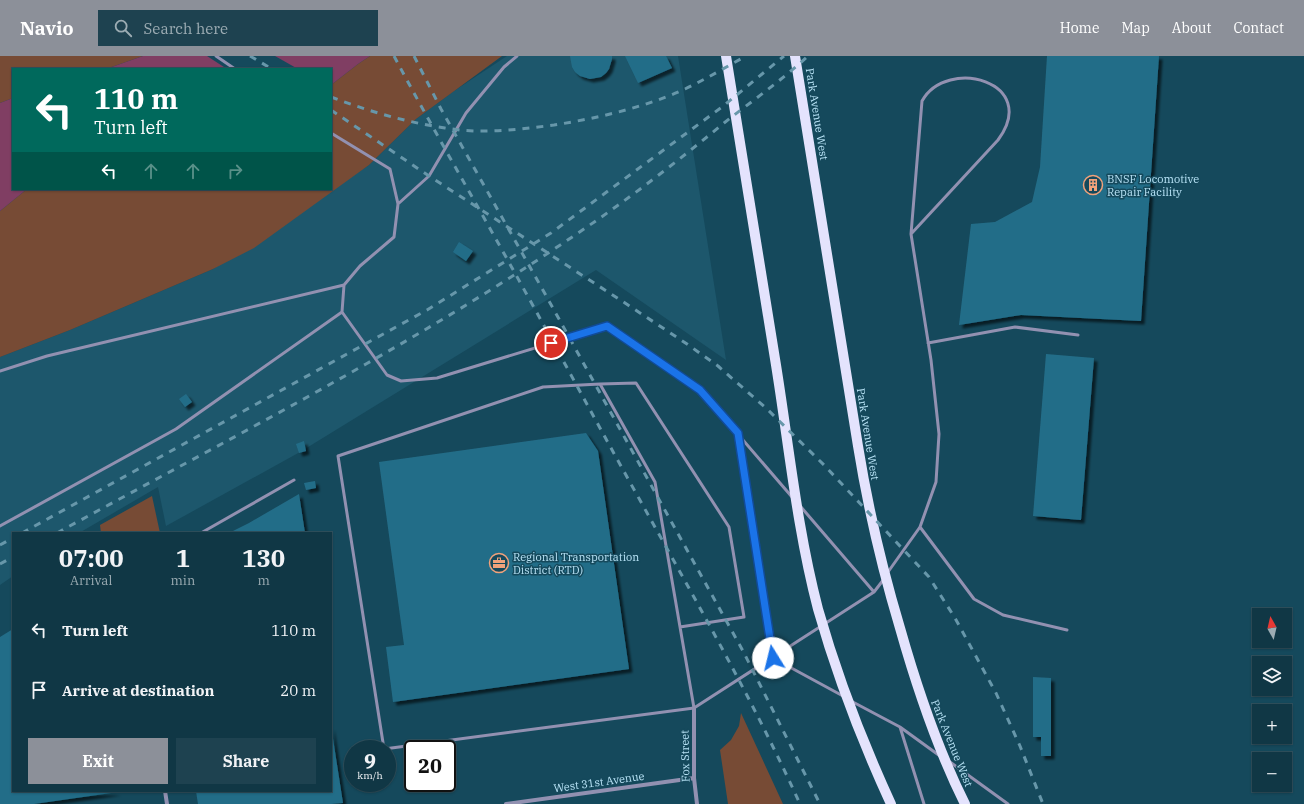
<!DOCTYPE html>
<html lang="en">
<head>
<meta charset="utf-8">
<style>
  :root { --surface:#103745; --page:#1e4250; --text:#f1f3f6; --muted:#9cacb3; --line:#30515e; --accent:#8c9099 }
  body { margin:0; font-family:"IBM Plex Serif",serif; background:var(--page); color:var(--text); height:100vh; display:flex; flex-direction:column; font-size:15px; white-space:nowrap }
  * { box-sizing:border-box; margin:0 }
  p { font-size:13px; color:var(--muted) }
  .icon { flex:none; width:22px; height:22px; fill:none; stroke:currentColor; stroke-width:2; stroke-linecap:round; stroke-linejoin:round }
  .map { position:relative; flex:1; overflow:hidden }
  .drawer { position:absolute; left:12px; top:476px; width:320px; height:260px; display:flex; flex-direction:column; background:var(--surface); border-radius:0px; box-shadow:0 1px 3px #0004,0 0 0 1px var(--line) }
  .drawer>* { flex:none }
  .top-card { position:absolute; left:12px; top:12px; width:320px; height:122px; border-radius:0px; box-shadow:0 1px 3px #0004,0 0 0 1px var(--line); background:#00695c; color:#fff; overflow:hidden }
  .needle { width:26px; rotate:352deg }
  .fabs { position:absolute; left:1252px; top:552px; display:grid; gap:8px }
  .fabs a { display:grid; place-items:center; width:40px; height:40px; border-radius:0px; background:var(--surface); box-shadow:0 1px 3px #0004,0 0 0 1px var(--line); font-size:20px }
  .speed { position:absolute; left:344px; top:684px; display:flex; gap:8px; font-size:20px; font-weight:700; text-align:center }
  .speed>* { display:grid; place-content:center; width:52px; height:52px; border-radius:50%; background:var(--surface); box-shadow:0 1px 3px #0004,0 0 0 1px var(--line); line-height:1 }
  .speed small { font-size:10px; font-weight:400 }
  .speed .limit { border:2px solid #111; border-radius:6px; background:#fff; color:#111 }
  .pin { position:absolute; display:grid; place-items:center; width:34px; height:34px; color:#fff; margin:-17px; border:2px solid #fff; border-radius:50%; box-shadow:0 1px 4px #0007 }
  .me { position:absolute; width:44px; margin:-22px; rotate:351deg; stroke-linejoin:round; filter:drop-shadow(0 0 3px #0008) }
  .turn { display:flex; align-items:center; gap:14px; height:84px; padding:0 16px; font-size:18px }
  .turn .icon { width:52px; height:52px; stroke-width:2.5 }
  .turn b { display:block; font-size:28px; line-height:34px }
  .lanes { display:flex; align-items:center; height:38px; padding:0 16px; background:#0003; justify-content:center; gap:20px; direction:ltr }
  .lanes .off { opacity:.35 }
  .eta { display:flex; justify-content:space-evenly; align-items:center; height:68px; text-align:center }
  .eta b { font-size:24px; font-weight:700; line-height:28px }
  .action { display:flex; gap:8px; margin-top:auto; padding:8px 16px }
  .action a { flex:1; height:46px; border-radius:0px; background:var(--accent); color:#fff; font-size:16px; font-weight:700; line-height:46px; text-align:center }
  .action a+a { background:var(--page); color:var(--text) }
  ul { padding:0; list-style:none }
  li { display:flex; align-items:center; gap:12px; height:60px; padding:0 16px }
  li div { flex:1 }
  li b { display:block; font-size:15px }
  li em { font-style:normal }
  header { display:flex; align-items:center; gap:24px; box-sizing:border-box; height:56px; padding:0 20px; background:var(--accent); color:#fff }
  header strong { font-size:19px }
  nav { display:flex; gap:22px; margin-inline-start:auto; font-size:14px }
  .search { width:280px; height:36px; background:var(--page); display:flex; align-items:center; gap:10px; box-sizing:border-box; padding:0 14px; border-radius:0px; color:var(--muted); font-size:15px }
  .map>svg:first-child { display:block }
</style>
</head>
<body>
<header>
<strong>Navio</strong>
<div class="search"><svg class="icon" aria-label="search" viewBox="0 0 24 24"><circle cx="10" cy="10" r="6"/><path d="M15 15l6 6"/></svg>Search here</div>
<nav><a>Home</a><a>Map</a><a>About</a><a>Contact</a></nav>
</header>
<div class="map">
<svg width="1304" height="748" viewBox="0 0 1304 748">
  <defs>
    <filter id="shadow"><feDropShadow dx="3.5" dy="3.5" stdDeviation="1" flood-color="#0009"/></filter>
  </defs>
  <rect width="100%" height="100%" fill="#15495c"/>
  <!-- built -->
  <path fill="#1d576c" d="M507 0H678L726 304 596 214 300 396 166 470 158 431 79 477H13V520L0 529V301L70 274 213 213 369 109 416 63 454 35Z"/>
  <!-- green -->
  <path fill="#774b35" d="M0 0H143L106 13H13V42L0 47Z
    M370 0H502L416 63 369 109 254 192 213 213 70 274 0 301V155L27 133H331V29L358 8Z
    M152 440 160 477H101L100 469Z
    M741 657 783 748H728L720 694 731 684 739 670Z"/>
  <!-- water -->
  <path fill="#803e63" d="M143 0H370L358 8 331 29V13H106Z
    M13 42V133H27L0 155V47Z"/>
  <!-- pier -->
  <path fill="#15495c" d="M207 0H275L298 13H227Z"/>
  <!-- building -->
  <path fill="#246d88" filter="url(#shadow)" d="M570 0H612V3L609 13 606 17 601 21 590 23 580 20 575 16 572 11Z
    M625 0H666L672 12 638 27Z
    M1047 0H1159L1141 265 1021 259 959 269 971 168 995 166 1032 146 1040 111Z
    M459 186 473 195 466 205 453 196Z
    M1046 298 1094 302 1081 464 1033 460Z
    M186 338 192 346 185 351 179 343Z
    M586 377 598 395 629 613 393 646 386 591 404 589 379 406Z
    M304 385 306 395 299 397 296 388Z
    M315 425 316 432 306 434 304 427Z
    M299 438 305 477H229L249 467Z
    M13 573V735L118 736 34 748H0V581Z
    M1033 621 1051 622V700H1041V681H1033Z
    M331 670 343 747 331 748H198L196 735H331Z"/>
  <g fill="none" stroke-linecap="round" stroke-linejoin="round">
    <!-- service -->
    <path stroke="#9291b1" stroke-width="3" d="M216 0 235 13
      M331 77 390 113 398 148 394 181 360 210 344 229 342 256 387 319 401 325 437 322 607 270 700 334 792 441
      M398 148 429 120 466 57 504 11 517 0
      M928 287 1015 271 1078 279
      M0 315 47 300 344 229
      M600 328 636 327 729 471 744 561 680 571
      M738 378 773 602 843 640
      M801 451 874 536
      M0 470 176 373 342 256
      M920 471 974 543 1003 559 1067 574
      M201 477 294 424
      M888 516 920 471 936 426 939 378 931 304 911 178 998 84C1041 26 947 0 922 45L911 178
      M851 645 900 671 940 700
      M694 652 655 426 600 328 543 331 338 400 384 693 694 652 874 536 884 523
      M900 671 924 748
      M950 706 1008 748"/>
    <!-- minor -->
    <path stroke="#9291b1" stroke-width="4" d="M694 652V722L697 748
      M165 735 167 748
      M506 748 694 722"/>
    <!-- primary -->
    <path stroke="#e4e3fd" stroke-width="10" d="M726 0C743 103 760 206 776 309 789 390 797 473 818 553 837 620 862 685 891 748
      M795 0 858 390C868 452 882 512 900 572 917 632 937 692 965 748"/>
    <!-- rail -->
    <path stroke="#6797aa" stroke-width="3" stroke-dasharray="7 7" stroke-linecap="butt" d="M250 0 272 13
      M394 0C435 77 479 152 521 228 561 300 600 373 641 446 696 545 753 644 800 748
      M414 0 441 53 544 236 743 595 820 748
      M331 41C373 57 416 69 460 74 491 77 523 73 554 69 598 62 643 52 685 33 706 23 726 11 746 0
      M331 54 429 120 628 249 687 288 718 310 767 353 824 409 929 521 955 562 996 637 1020 690 1043 748
      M22 477 427 254 551 177 722 51 784 0
      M57 477C234 380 414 289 581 175 630 142 678 105 724 67 752 45 782 24 808 0
      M0 489 13 482
      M0 508 13 501"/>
  </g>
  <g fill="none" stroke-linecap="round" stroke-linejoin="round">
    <!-- route casing -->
    <g stroke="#114b97" stroke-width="10">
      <path id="route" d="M551 287 607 270 700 334 738 377 773 602"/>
    </g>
    <!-- route -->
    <use href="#route" stroke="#1a73e8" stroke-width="7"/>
  </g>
  <!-- icons -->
  <defs>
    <g id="building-ring" transform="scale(1)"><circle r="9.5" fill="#15495c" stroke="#f1a27b" stroke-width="1.5"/><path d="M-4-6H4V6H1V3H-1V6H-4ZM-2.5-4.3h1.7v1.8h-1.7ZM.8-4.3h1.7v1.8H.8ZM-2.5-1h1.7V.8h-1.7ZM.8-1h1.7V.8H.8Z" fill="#f1a27b"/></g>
    <g id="office-ring" transform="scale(1)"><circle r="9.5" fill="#15495c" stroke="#f1a27b" stroke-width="1.5"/><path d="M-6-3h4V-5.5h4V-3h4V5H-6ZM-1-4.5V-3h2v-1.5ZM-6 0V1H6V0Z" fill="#f1a27b"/></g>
  </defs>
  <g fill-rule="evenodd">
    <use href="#building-ring" x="1093" y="129"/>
    <use href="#office-ring" x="499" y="507"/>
  </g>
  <g text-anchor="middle" stroke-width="3" stroke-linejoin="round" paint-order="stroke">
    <!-- street labels -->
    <g font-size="11" fill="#b8e3f6" stroke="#15495c">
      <text transform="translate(817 58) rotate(81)" y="4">Park Avenue West</text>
      <text transform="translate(868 378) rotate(81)" y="4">Park Avenue West</text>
      <text transform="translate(952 687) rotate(68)" y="4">Park Avenue West</text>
      <text transform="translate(685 700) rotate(-91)" y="4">Fox Street</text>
      <text transform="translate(599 726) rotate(-8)" y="4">West 31st Avenue</text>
    </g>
    <!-- poi labels -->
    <g font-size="11" fill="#b8e3f6" stroke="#15495c" text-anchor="start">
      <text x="1107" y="127">BNSF Locomotive<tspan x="1107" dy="13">Repair Facility</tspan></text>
      <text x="513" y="505">Regional Transportation<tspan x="513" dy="13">District (RTD)</tspan></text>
    </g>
  </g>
</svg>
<div class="fabs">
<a><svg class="needle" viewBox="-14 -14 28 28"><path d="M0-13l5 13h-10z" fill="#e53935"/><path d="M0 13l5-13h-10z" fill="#9cacb3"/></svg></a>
<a><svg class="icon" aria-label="layers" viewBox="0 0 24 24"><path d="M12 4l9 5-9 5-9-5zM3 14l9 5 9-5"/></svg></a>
<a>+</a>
<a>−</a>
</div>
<div class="speed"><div>9<small>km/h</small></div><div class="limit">20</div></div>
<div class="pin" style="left:551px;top:287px;background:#d93025"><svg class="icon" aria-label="arrive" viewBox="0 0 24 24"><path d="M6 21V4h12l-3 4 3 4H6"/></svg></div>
<svg class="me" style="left:773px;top:602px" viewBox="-20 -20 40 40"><circle r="19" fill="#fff"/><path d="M0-13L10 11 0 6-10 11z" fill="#1a73e8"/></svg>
<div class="top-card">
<div class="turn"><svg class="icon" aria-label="left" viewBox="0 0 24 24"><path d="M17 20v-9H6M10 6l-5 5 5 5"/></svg><div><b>110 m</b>Turn left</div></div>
<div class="lanes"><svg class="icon" aria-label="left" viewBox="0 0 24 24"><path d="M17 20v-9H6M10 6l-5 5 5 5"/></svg><svg class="icon off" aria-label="ahead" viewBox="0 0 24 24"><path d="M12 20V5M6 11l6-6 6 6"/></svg><svg class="icon off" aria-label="ahead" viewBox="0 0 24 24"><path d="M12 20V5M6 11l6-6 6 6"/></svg><svg class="icon off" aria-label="right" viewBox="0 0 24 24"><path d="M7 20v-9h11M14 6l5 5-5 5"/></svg></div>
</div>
<section class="drawer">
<div class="eta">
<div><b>07:00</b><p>Arrival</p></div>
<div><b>1</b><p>min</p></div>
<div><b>130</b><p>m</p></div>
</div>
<ul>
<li><svg class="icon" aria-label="left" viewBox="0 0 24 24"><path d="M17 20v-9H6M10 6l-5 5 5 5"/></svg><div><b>Turn left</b></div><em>110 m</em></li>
<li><svg class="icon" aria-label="arrive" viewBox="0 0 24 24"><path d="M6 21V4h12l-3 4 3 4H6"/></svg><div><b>Arrive at destination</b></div><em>20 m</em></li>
</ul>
<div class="action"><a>Exit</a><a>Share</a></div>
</section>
</div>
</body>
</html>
